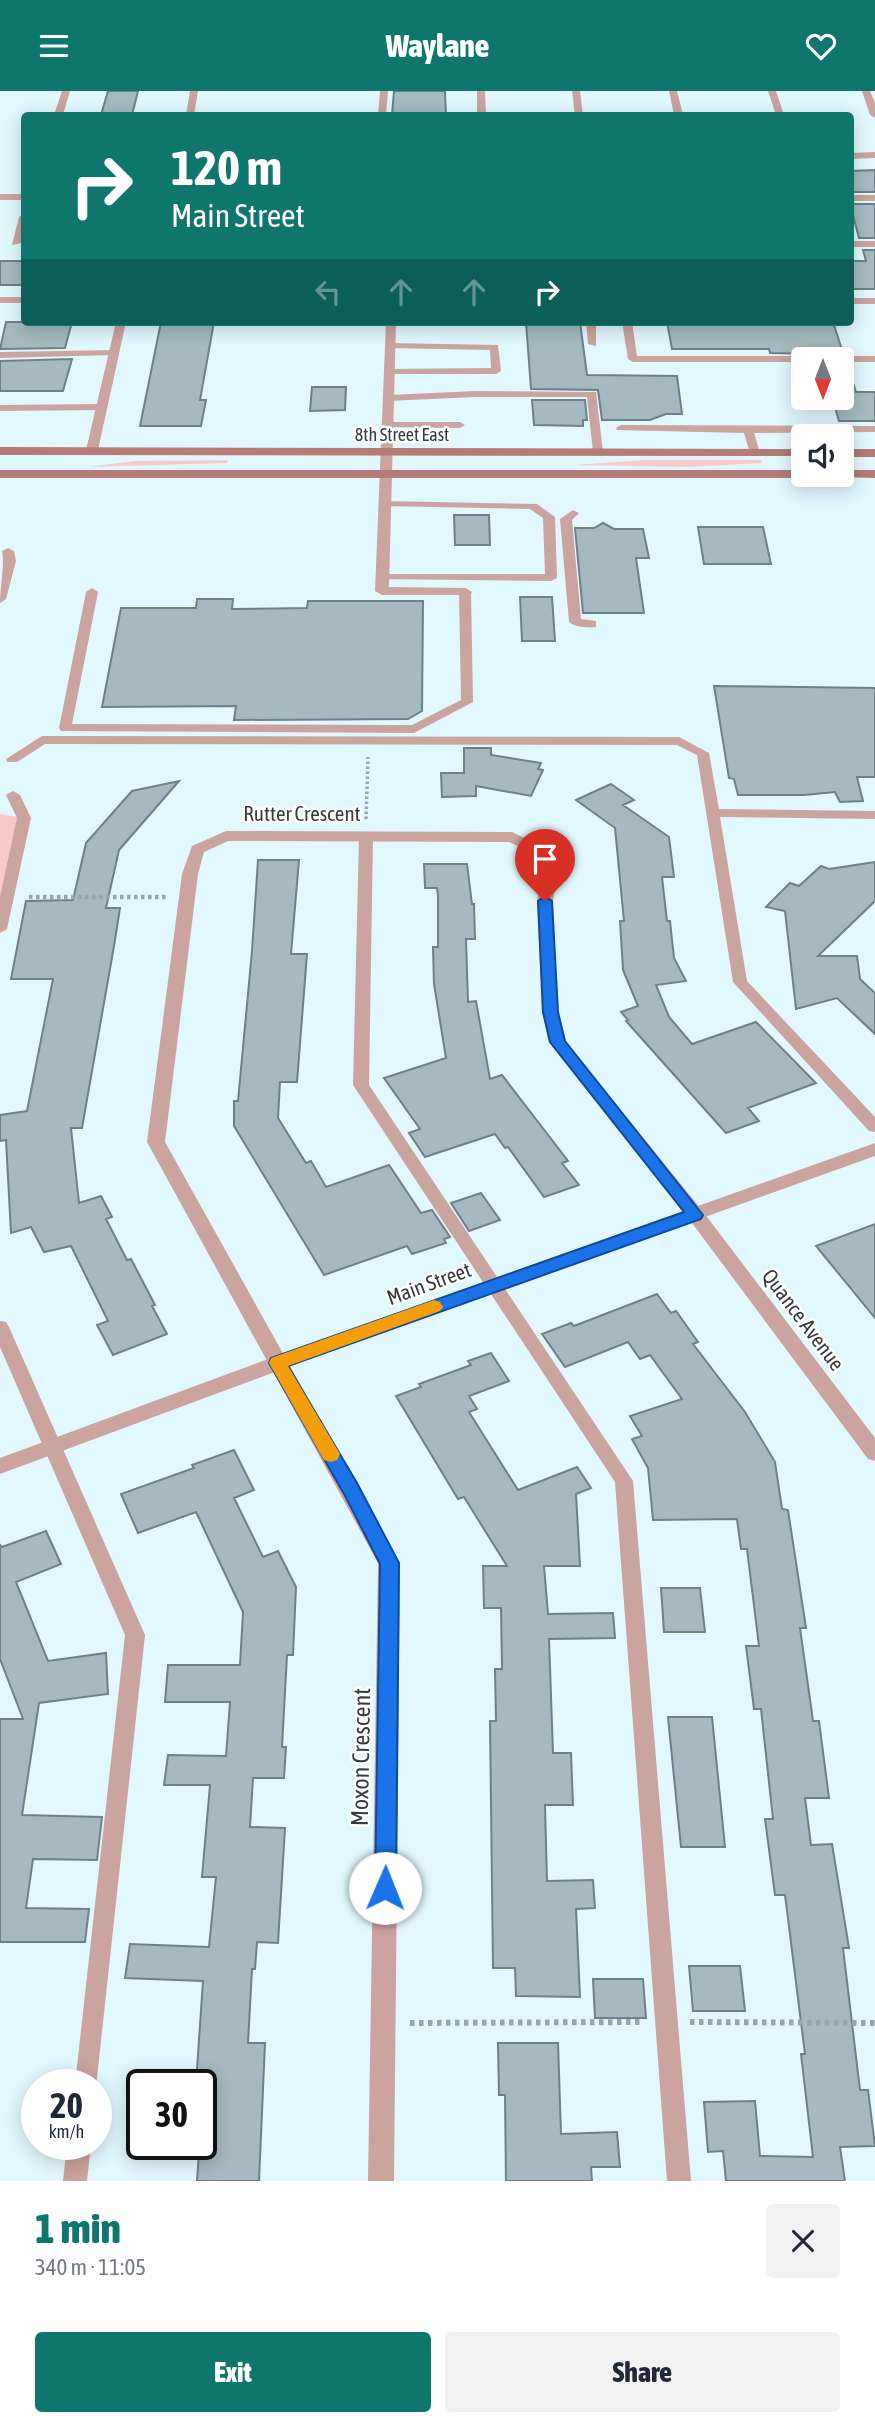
<!DOCTYPE html>
<html lang="en">
<head>
<meta charset="utf-8">
<style>
  :root { --surface:#fff; --page:#f2f2f3; --text:#1f2937; --muted:#747a83; --accent:#0f766e }
  body { margin:0; font-family:"Asap Condensed",sans-serif; background:var(--page); color:var(--text); height:100vh; display:flex; flex-direction:column; font-size:26px; white-space:nowrap }
  * { box-sizing:border-box; margin:0 }
  p { font-size:23px; color:var(--muted) }
  .icon { flex:none; width:38px; height:38px; fill:none; stroke:currentColor; stroke-width:2; stroke-linecap:round; stroke-linejoin:round }
  .map { position:relative; height:2090px; overflow:hidden }
  .panel { display:flex; flex-direction:column; background:var(--surface); flex:1 }
  .panel>* { flex:none }
  .hud { position:absolute; left:21px; top:21px; width:833px; height:214px; border-radius:7px; box-shadow:0 4px 18px #0003; background:#0f766e; color:#fff; overflow:hidden }
  .needle { width:46px; rotate:180deg }
  .fabs { position:absolute; left:791px; top:256px; display:grid; gap:14px }
  .fabs a { display:grid; place-items:center; width:63px; height:63px; border-radius:7px; background:var(--surface); box-shadow:0 4px 18px #0003; font-size:35px }
  .speed { position:absolute; left:21px; top:1978px; display:flex; gap:14px; font-size:35px; font-weight:700; text-align:center }
  .speed>* { display:grid; place-content:center; width:91px; height:91px; border-radius:50%; background:var(--surface); box-shadow:0 4px 18px #0003; line-height:1 }
  .speed small { font-size:18px; font-weight:400 }
  .speed .limit { border:4px solid #111; border-radius:10px; background:#fff; color:#111 }
  .pin { position:absolute; display:grid; place-items:center; width:60px; height:60px; color:#fff; margin:-72px -30px; border-radius:50% 50% 50% 0; rotate:-45deg; box-shadow:0 0 7px #0007 }
  .pin .icon { rotate:45deg }
  .me { position:absolute; width:77px; margin:-38px; rotate:1deg; stroke-linejoin:round; filter:drop-shadow(0 0 5px #0008) }
  .turn { display:flex; align-items:center; gap:24px; height:147px; padding:0 35px; font-size:32px }
  .turn .icon { width:91px; height:91px; stroke-width:2.5 }
  .turn b { display:block; font-size:49px; line-height:60px }
  .lanes { display:flex; align-items:center; height:66px; padding:0 35px; background:#0003; justify-content:center; gap:35px; direction:ltr }
  .lanes .off { opacity:.35 }
  .round { display:grid; place-items:center; flex:none; width:74px; height:74px; border-radius:7px; background:var(--page) }
  .headline { display:flex; align-items:center; justify-content:space-between; height:119px; padding:0 35px }
  h1 { font-size:42px; font-weight:800; line-height:52px; color:var(--accent) }
  .primary-button { display:flex; gap:14px; margin-top:auto; padding:14px 35px }
  .primary-button a { flex:1; height:80px; border-radius:7px; background:var(--accent); color:#fff; font-size:28px; font-weight:800; line-height:80px; text-align:center }
  .primary-button a+a { background:var(--page); color:var(--text) }
  header { display:flex; justify-content:space-between; align-items:center; height:91px; padding:0 35px; background:var(--accent); color:#fff; font-size:32px; font-weight:800 }
  .map>svg:first-child { display:block }
</style>
</head>
<body>
<header><svg class="icon" aria-label="menu" viewBox="0 0 24 24"><path d="M4 6h16M4 12h16M4 18h16"/></svg>Waylane<svg class="icon" aria-label="heart" viewBox="0 0 24 24"><path d="M12 20l-8-8c-3-5 5-10 8-4 3-6 11-1 8 4z"/></svg></header>
<div class="map">
<svg width="875" height="2090" viewBox="0 0 875 2090">
  <rect width="100%" height="100%" fill="#e2f8ff"/>
  <!-- green -->
  <path fill="#f8cbc7" d="M228 369 227 372 87 376 136 370Z
    M646 369H761L762 372 688 376 574 374Z
    M0 723 24 727 0 809Z"/>
  <!-- building -->
  <path fill="#a5bac0" stroke="#6d8187" stroke-width="2" d="M108 0H138L132 24H101Z
    M394 0H445L446 24H392Z
    M875 79V101H850V80Z
    M850 113H875V147H859Z
    M863 159H875V198H850V170H866Z
    M0 170H24V194H0Z
    M6 231H72L65 257 0 258Z
    M161 231H214L200 309H206L201 335H140Z
    M526 231H580L587 284 677 285 682 323H666L650 329H602L598 299 531 298Z
    M667 231H833L843 262 834 268H820L818 263 770 262 769 258H672Z
    M72 268 63 300H0V270Z
    M842 274H847L856 301H875V330H839L832 306H842Z
    M312 296H346L345 319 310 320Z
    M532 309H585L587 329H583V335L534 334Z
    M454 424H489L490 454H455Z
    M603 432 614 438H643L649 467H636L644 522H583L575 437H594Z
    M698 436H763L771 473H704Z
    M520 506H552L555 550H522Z
    M197 508H233L232 518 307 517 308 510H423L422 620 408 628 234 629 236 615 102 616 121 517H196Z
    M714 595 875 597V686H857L863 710 840 711 835 701 804 704H738L734 688 729 687Z
    M464 657H491V664L541 672 538 678 543 679 531 705 476 695V705L442 706 441 682H464Z
    M179 690 119 759 106 817H120L114 855 82 1037H71L79 1112 101 1105 112 1126 106 1128 127 1169 131 1168 155 1214 152 1215 167 1243 113 1264 97 1234 108 1230 71 1155 44 1161 31 1136 11 1142 6 1049 0 1050V1024L27 1020 53 888H11L26 810 73 809 86 752 132 700Z
    M611 693 634 709 623 714 669 746 674 786H662L667 830H670L674 867 686 890 656 894 669 926 692 953 756 931 816 992 748 1017 759 1030 726 1042 626 930 628 929 621 921 638 915 623 879 620 830H624L615 737 576 709Z
    M258 769H299L291 863H307L297 991H280L278 1027 306 1072 311 1070 326 1096 389 1074 421 1122 432 1119 450 1146 444 1148 446 1152 412 1163 407 1155 324 1184 234 1035V1010H238L252 860Z
    M875 771V810L818 865H857L860 888 875 902V943L837 907 796 918 785 820 766 816 790 792 799 795 821 775 829 778Z
    M424 773H467L472 813H474L475 848H466L468 911 476 910 490 988 502 984 568 1070 562 1072 579 1094 544 1106 508 1056 505 1057 495 1043 425 1066 409 1042 420 1038 384 987 446 967 434 893 433 856H438V805L437 797H425Z
    M481 1102 500 1129 469 1140 451 1112Z
    M875 1133V1227L816 1155Z
    M657 1203 671 1222 676 1220 698 1251 693 1253 745 1321 775 1371 782 1418 788 1419 806 1537H800L813 1630H819L829 1707H805L811 1754 832 1753 849 1857H843L860 1999H868L875 2055 840 2056 845 2090H726L723 2060 708 2061 704 2011 755 2010 760 2065 813 2066 801 1963H805L785 1804H775L765 1728H773L761 1618H754L746 1555H759L747 1458H741L737 1428 653 1429 648 1377 632 1348 642 1345 630 1325 682 1308 650 1264 640 1268 628 1251 565 1276 542 1243 571 1232 574 1235Z
    M491 1262 509 1290 469 1305 477 1318 469 1321 518 1399 577 1376 591 1397 576 1403 580 1475H544L548 1523 613 1522 615 1547 549 1548 553 1662H571L573 1714H545L547 1790 593 1789 595 1817 576 1818 580 1906 516 1905 515 1877H493L490 1630H496L495 1578H502L501 1517H484L483 1475H507L464 1406 458 1408 396 1305 421 1296 419 1293 471 1274 468 1270Z
    M234 1359 254 1399 234 1407 263 1466 278 1460 296 1496 293 1564H287L282 1656H286L284 1687H253L250 1736 285 1737 278 1852 257 1851 255 1878H252L248 1952H265L259 2090H197L203 2005 201 1993H196L203 1890 125 1887 130 1853 209 1856 216 1786H202L210 1694H164L168 1664 226 1665 230 1611H165L168 1574H240L243 1521 196 1421 138 1442 121 1403 194 1377 192 1374Z
    M46 1440 61 1473 16 1491 48 1570 106 1562 108 1603 39 1612 22 1724 102 1726 97 1769 33 1768 26 1817 89 1818 85 1851H0V1628H23L0 1568V1454L2 1456Z
    M661 1497H700L705 1541H664Z
    M668 1626H712L725 1756H681Z
    M689 1875H740L745 1920H693Z
    M593 1888H643L646 1927H595Z
    M498 1952H558L561 2043 617 2041 620 2076H591L592 2090H506L505 2004H499Z"/>
  <g fill="none" stroke-linecap="round" stroke-linejoin="round">
    <!-- path-far2 -->
    <path stroke="#96a6ab" stroke-width="3.5" stroke-dasharray="2.5 2.5" stroke-linecap="butt" d="M366 728 368 666"/>
    <!-- path-far1 -->
    <path stroke="#96a6ab" stroke-width="4.5" stroke-dasharray="3.5 3.5" stroke-linecap="butt" d="M29 806H167"/>
    <!-- path -->
    <path stroke="#96a6ab" stroke-width="6" stroke-dasharray="4.5 4.5" stroke-linecap="butt" d="M690 1931 875 1932
      M410 1932 643 1931"/>
    <!-- service -->
    <path fill="#cba39f" fill-rule="evenodd" d="M190 0H198L194 24H186Z
      M380 0H388L386 24H378Z
      M572 0H580L583 24H575Z
      M768 0H776L784 24H776Z
      M0 103H24V109H0Z
      M850 104H875V110H850Z
      M0 206H24V212H0Z
      M850 207H875V213H850Z
      M586 231H596V255L588 253Z
      M622 231H632L637 265H803L808 268H803V271H633L628 268Z
      M390 252 498 254 501 280 496 283H385V279L389 278 491 277 490 259 387 257 385 255Z
      M118 259V263L114 264 0 267V261Z
      M842 265H875V271H842V268H837Z
      M475 300 596 301 603 361 598 364 593 361 587 306H475L388 310 383 307 388 304Z
      M0 314 101 313 106 316 101 319 0 320Z
      M387 331H460L465 334 460 337 383 336 382 334Z
      M621 334 875 335V341L754 342 760 362 755 365 750 362 744 342 617 339 616 337Z
      M384 410 537 413 555 426 557 487 551 490 379 488V484L383 483H545L543 427 530 418 380 415V411Z
      M573 419 579 422 572 429 581 528 596 530V536C589 537 574 536 569 531L560 428Z
      M8 457 14 460 16 470 6 508 0 512C0 496 5 473 2 460Z
      M92 497 98 501 72 633 412 634 461 609 459 501 465 497 471 501 473 611 414 642 61 640 59 637 86 501Z
      M42 645 679 646 709 662 719 718 875 720V728L720 726 747 890 875 1026V1041L869 1040 733 891 697 664 677 654 45 653 17 671H7L6 668Z
      M13 700 20 704 31 727 7 838 0 842V806L17 727 6 704Z
      M366 742 373 746 369 994 633 1390 691 2090H667L615 1391 353 994 359 746Z
      M0 1230 6 1231 9 1236 145 1544 96 1996V1993H75L125 1544 0 1256Z
      M67 2053H91L87 2090H63Z"/>
    <!-- minor -->
    <path fill="#cba39f" fill-rule="evenodd" d="M62 0H70L63 24H54Z
      M477 0H485L486 24H477Z
      M669 0H677L683 24H674Z
      M862 0H870L875 12V27L870 24Z
      M875 61V67L850 68V62Z
      M24 123V141L21 152 12 154 19 126Z
      M850 150H875V156H850Z
      M116 231H126L98 359 92 363 86 359Z
      M386 231H396L389 496 465 497 472 501 470 504H382L375 500Z
      M226 740 512 741 545 757 558 781 553 810 558 921 565 950 701 1118 875 1347V1370L868 1368 689 1128 549 951 542 921 537 810 542 781 534 763 509 751 228 750 204 761 198 783 165 1051 400 1472 394 2090H368L378 1472 147 1051 182 783 192 755Z"/>
    <!-- tertiary -->
    <path fill="#cba39f" fill-rule="evenodd" d="M875 1052V1065L323 1263 0 1383V1367L309 1253Z"/>
    <!-- secondary -->
    <path fill="#b47b77" fill-rule="evenodd" d="M0 356 803 358V365L0 364Z
      M842 358H875V366H842Z
      M0 379H803V383H809L803 387H0Z
      M842 379H875V387L838 386 836 383H842Z"/>
  </g>
  <!-- route -->
  <path fill="#1a73e8" stroke="#114b97" stroke-width="2" d="M545 805 552 810 558 921 565 950 703 1124 701 1128 288 1275 357 1392 399 1472 396 1797 393 1804 385 1807 378 1804 375 1797 380 1473 344 1403 269 1272 271 1267 684 1121 550 951 543 921 538 810Z"/>
  <!-- slow -->
  <path fill="#f59e0b" d="M434 1209 440 1211 443 1216 440 1220 288 1275 340 1363 337 1369 331 1371 324 1369 269 1272 271 1267Z"/>
  <g text-anchor="middle" stroke-width="5" stroke-linejoin="round" paint-order="stroke">
    <!-- far-street labels -->
    <g font-size="18" fill="#333c3e" stroke="#fff">
      <text x="402" y="350">8th Street East</text>
    </g>
    <!-- street labels -->
    <g font-size="21" fill="#333c3e" stroke="#fff">
      <text x="302" y="730">Rutter Crescent</text>
      <text transform="translate(429 1193) rotate(-20)" y="7">Main Street</text>
      <text transform="translate(803 1229) rotate(53)" y="7">Quance Avenue</text>
    </g>
    <!-- near-street labels -->
    <g font-size="24" fill="#333c3e" stroke="#fff">
      <text transform="translate(361 1666) rotate(-89)" y="8">Moxon Crescent</text>
    </g>
  </g>
</svg>
<div class="fabs">
<a><svg class="needle" viewBox="-14 -14 28 28"><path d="M0-13l5 13h-10z" fill="#e53935"/><path d="M0 13l5-13h-10z" fill="#747a83"/></svg></a>
<a><svg class="icon" aria-label="sound" viewBox="0 0 24 24"><path d="M4 9h4l5-4v14l-5-4H4zM17 9q2 3 0 6"/></svg></a>
</div>
<div class="speed"><div>20<small>km/h</small></div><div class="limit">30</div></div>
<div class="pin" style="left:545px;top:810px;background:#d93025"><svg class="icon" aria-label="arrive" viewBox="0 0 24 24"><path d="M6 21V4h12l-3 4 3 4H6"/></svg></div>
<svg class="me" style="left:385px;top:1797px" viewBox="-20 -20 40 40"><circle r="19" fill="#fff"/><path d="M0-13L10 11 0 6-10 11z" fill="#1a73e8"/></svg>
<div class="hud">
<div class="turn"><svg class="icon" aria-label="right" viewBox="0 0 24 24"><path d="M7 20v-9h11M14 6l5 5-5 5"/></svg><div><b>120 m</b>Main Street</div></div>
<div class="lanes"><svg class="icon off" aria-label="left" viewBox="0 0 24 24"><path d="M17 20v-9H6M10 6l-5 5 5 5"/></svg><svg class="icon off" aria-label="ahead" viewBox="0 0 24 24"><path d="M12 20V5M6 11l6-6 6 6"/></svg><svg class="icon off" aria-label="ahead" viewBox="0 0 24 24"><path d="M12 20V5M6 11l6-6 6 6"/></svg><svg class="icon" aria-label="right" viewBox="0 0 24 24"><path d="M7 20v-9h11M14 6l5 5-5 5"/></svg></div>
</div>
</div>
<section class="panel">
<div class="headline"><div><h1>1 min</h1><p>340 m · 11:05</p></div><a class="round"><svg class="icon" aria-label="close" viewBox="0 0 24 24"><path d="M6 6l12 12M18 6L6 18"/></svg></a></div>
<div class="primary-button"><a>Exit</a><a>Share</a></div>
</section>
</body>
</html>
